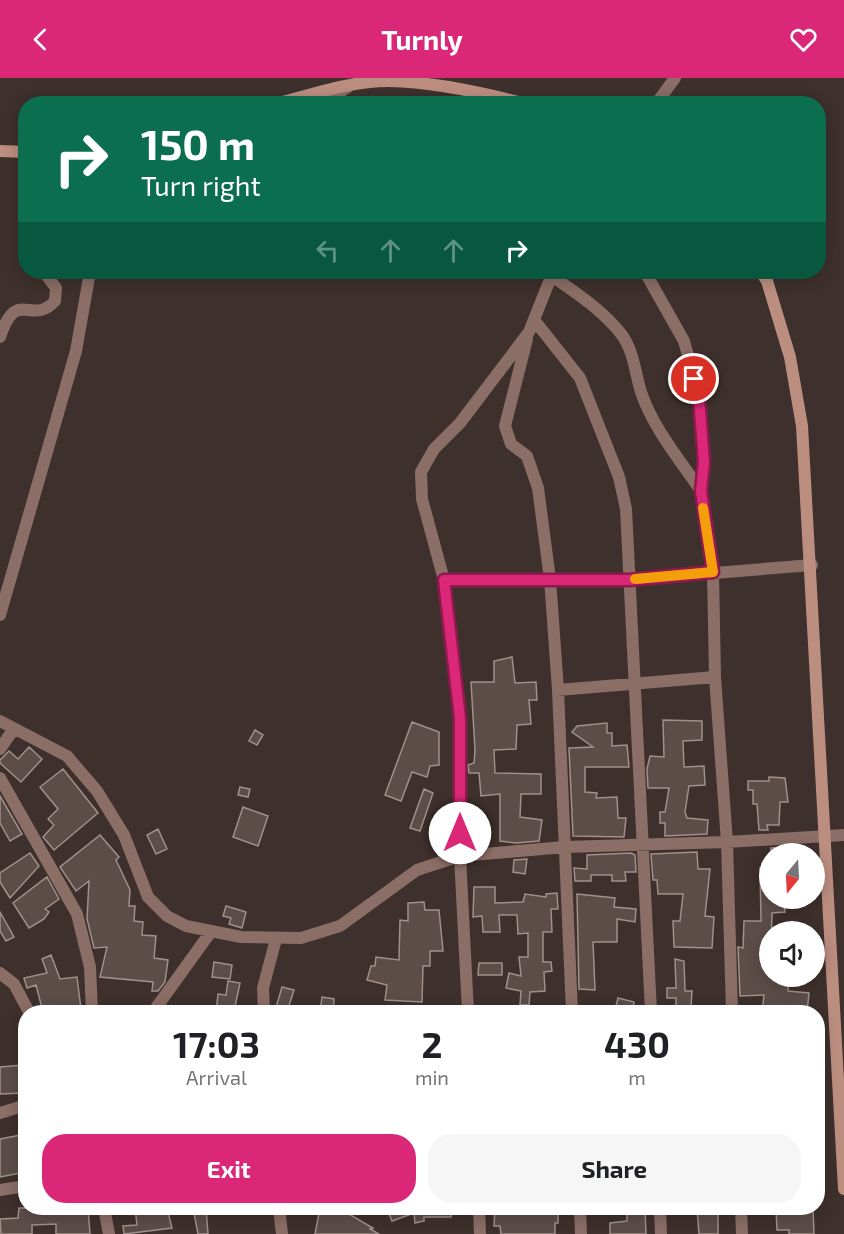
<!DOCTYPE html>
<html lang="en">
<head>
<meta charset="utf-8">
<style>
  :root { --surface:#fff; --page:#f6f6f6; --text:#202124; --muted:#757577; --accent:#db2777 }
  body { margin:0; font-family:"Exo 2",sans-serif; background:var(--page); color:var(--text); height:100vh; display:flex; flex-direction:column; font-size:22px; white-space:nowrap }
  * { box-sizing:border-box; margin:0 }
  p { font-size:20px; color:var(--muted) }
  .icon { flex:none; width:33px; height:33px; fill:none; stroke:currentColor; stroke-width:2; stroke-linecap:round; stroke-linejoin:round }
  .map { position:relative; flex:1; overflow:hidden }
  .side { position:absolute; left:18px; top:927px; width:807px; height:210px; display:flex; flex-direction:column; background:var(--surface); border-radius:24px; box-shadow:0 3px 15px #0003 }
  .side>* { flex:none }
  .hud { position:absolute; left:18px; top:18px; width:808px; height:183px; border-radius:24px; box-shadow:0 3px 15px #0003; background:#0b6e4f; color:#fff; overflow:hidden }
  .needle { width:39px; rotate:198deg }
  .fabs { position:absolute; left:759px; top:765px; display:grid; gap:12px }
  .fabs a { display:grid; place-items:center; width:66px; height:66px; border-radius:50%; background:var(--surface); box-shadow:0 3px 15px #0003; font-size:30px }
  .pin { position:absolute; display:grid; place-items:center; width:51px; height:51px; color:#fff; margin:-26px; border:3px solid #fff; border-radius:50%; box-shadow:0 2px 6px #0007 }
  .me { position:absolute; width:66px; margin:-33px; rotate:0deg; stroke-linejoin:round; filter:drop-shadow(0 0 4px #0008) }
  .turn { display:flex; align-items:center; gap:21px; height:126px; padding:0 24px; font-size:27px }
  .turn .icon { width:78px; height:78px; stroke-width:2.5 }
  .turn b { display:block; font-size:42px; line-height:51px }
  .lanes { display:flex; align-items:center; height:57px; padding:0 24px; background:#0003; justify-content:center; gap:30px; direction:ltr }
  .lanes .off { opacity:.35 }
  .eta { display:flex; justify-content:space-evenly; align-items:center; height:102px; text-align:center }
  .eta b { font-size:36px; font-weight:700; line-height:42px }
  .cta { display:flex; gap:12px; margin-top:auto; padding:12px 24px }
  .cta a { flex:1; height:69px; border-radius:24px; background:var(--accent); color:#fff; font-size:24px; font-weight:700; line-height:69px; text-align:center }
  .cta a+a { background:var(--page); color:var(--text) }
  header { display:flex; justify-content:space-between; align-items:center; height:78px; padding:0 24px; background:var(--accent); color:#fff; font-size:27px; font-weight:700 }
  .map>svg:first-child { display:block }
</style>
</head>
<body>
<header><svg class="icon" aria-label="back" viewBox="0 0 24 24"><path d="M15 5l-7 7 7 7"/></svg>Turnly<svg class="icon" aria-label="heart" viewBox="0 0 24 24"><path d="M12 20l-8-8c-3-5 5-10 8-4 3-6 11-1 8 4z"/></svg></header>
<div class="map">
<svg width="844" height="1156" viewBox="0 0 844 1156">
  <rect width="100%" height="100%" fill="#3e302c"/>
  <!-- building -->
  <path fill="#5c4d49" stroke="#a0908b" stroke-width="1.5" d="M512 579 515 605 536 604 537 622H529L531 646 517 647 516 671 494 672 495 695 541 696V716H521L520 739 542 742 539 763 516 765 500 763V716L481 718 479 695H469L468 687 474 685 475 672 471 604H494V583Z
    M663 642 702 643V662L683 663 684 689 704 688 705 707 689 708 685 734 687 740 708 742 707 756 665 758V745H660V734H665L669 710H648L647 691 650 678 664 679Z
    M412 644 439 654V687L430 688 427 699 412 694 401 723 385 717Z
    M607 645V655H612V668L627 667 629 689H585V714L597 715 596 720 617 719 618 740H626L624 759 573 758 569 670 593 669 572 654 577 648Z
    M255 652 263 657 257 667 249 663Z
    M29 669 42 681 21 704 0 685V682L9 673 18 681Z
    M63 691 98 735 54 772 43 759 54 747 48 741 58 731 40 709Z
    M769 699 785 700 788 724H780L779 747H767L768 752H759L757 726H753V712H748V703H769Z
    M240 709 250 711 248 719 238 717Z
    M424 711 433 715 420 753 410 750Z
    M0 718 22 756 10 763 0 745Z
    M243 729 268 738 258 768 233 759Z
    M158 751 167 771 156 776 147 757Z
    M100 757 119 779 116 782 130 812 129 828H135L134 843 143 844 142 857 156 858 154 880 168 882 165 904 158 913H152L153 904 100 899 107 869 94 870 87 841 89 803 76 813 60 789Z
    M783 769 782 776H771V770Z
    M697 774 698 791H710L705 838 714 839 712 870 674 869 673 843H680L683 816H658L657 802H653L651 776Z
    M30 775 39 788 10 820 0 804V795Z
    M631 775 635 777 636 794H625L626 803H612V797H591V803H575L574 790 587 791V777Z
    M527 781 525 796 513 794 514 782Z
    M760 790H770V820H783L785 834 772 835 770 898H789L788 913 809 915 807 934H762L764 917 740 918 738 869 743 870 744 843H761Z
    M47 799 59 821 45 831 49 834 44 841 29 850 13 825Z
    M474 809H495V825L523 824 525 816 546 819V816L557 815 558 831H551L552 854H543V884H551L552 893 544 894 545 913 530 914 529 927H520L521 913 506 910 509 895 521 898 519 879H528V855L518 856 517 837H499L500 854H483L482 838 473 839Z
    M577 816 615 820 614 829 636 831 635 844 617 841V864H593L595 912 579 911Z
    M424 824 425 832H439L443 873H430V888H423L422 924 385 922 387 907 367 902 371 888H375L376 879 399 882 400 842 408 843V825Z
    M226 828 246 834 242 850 229 846 231 840 223 838Z
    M0 834 14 859 6 863 0 853Z
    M51 877 60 901 77 899 81 931H70V928L43 934 36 907 27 910 24 900 47 895 42 881Z
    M675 881 684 883 685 913H692L691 928H686L685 933 676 932V920H667V910H676Z
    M214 884 232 887 230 901 212 899Z
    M479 885H502V897H478Z
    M228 903 240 905 234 933 216 934 218 916 226 917Z
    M282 909 294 912 287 934 275 933Z
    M322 919 334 921 333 934H320Z
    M618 920 634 924 633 932 616 928Z
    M22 987 23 1015 0 1016V989Z
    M26 1056V1094L0 1099V1061Z
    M19 1130H88L90 1156H56V1146L32 1147V1156H1L0 1141 18 1140Z
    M135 1130H167L172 1150 124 1156 123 1148 137 1147Z
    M193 1130H206L208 1156H198Z
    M320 1130 342 1132 373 1150 370 1151 379 1156H315Z
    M398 1130H451V1139H424V1143L415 1145 414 1135 392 1143 388 1133Z
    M495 1130H558V1145H555V1156H501L500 1148H494Z
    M627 1130H645L646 1156H610V1145L627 1143Z
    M697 1130H718V1156H699Z
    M776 1130H813L814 1156H789V1152H777Z"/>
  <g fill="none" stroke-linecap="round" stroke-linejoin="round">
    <!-- street -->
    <path stroke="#8b6e65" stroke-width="12" d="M321 26 348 9
      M656 26 675 0
      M645 194 684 263 700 320 704 384 701 413 713 494 715 599 727 764 732 934
      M552 198C577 216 603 232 622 257 634 274 635 295 641 314 653 350 680 382 701 413
      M535 243 580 300 619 399 626 431 651 934
      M0 259C17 208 31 249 55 223L56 210 44 194
      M527 261 505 348 511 366 527 378 538 410 550 501 558 612 572 934
      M444 502H629L812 487
      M0 537 76 273 90 194
      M558 612 715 599
      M0 643 67 678 97 713 124 757 148 819 167 838 186 848 241 859 301 860 340 848 417 792 460 778 565 769 727 764 844 757
      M0 671 13 652
      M0 700 77 836 90 889 92 934
      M0 895 14 906 29 934
      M153 934 210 855
      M264 934 263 910 276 861
      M468 934 460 778V641L444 502 422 421 421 394 434 371 460 345 529 254 553 194
      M0 1035 26 1027
      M0 1112 26 1108
      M104 1130 109 1156
      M279 1130 282 1156
      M479 1130 480 1156
      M580 1130 581 1156
      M660 1130 661 1156
      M741 1130 742 1156"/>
    <!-- secondary -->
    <path stroke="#bc8e80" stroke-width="12" d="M275 26C311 17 351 3 388 3 435 4 481 14 525 26
      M0 73 26 74
      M761 194 767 203 790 279 802 348 844 1111"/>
  </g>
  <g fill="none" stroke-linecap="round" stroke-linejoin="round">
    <!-- route casing -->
    <g stroke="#8e194d" stroke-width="15">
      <path id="route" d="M460 755V640L444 502H629L713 494 701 413 704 384 699 320 694 301"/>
    </g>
    <!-- route -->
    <use href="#route" stroke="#db2777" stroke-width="10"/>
    <!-- slow -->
    <path stroke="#f59e0b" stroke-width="10" d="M635 501 713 494 703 430"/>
  </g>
</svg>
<div class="fabs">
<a><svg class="needle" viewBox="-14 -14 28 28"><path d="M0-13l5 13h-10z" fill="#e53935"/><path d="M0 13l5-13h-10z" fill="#757577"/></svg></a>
<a><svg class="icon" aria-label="sound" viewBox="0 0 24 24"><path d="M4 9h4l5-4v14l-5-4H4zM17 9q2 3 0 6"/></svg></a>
</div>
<div class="pin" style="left:694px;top:301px;background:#d93025"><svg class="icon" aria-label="arrive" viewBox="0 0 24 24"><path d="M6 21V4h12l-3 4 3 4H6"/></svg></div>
<svg class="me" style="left:460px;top:755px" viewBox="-20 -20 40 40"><circle r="19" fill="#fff"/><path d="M0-13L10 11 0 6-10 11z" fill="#db2777"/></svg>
<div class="hud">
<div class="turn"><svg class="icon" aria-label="right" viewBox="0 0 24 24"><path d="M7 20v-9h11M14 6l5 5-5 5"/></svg><div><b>150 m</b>Turn right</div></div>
<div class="lanes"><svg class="icon off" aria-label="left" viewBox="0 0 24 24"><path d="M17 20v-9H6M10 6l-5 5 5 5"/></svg><svg class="icon off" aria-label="ahead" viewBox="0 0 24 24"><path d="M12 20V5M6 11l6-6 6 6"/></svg><svg class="icon off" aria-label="ahead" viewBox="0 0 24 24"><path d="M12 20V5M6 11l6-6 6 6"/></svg><svg class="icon" aria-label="right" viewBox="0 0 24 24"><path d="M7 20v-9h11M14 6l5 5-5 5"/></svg></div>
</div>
<section class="side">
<div class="eta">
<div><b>17:03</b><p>Arrival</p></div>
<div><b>2</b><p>min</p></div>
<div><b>430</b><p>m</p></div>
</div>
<div class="cta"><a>Exit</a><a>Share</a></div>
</section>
</div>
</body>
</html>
